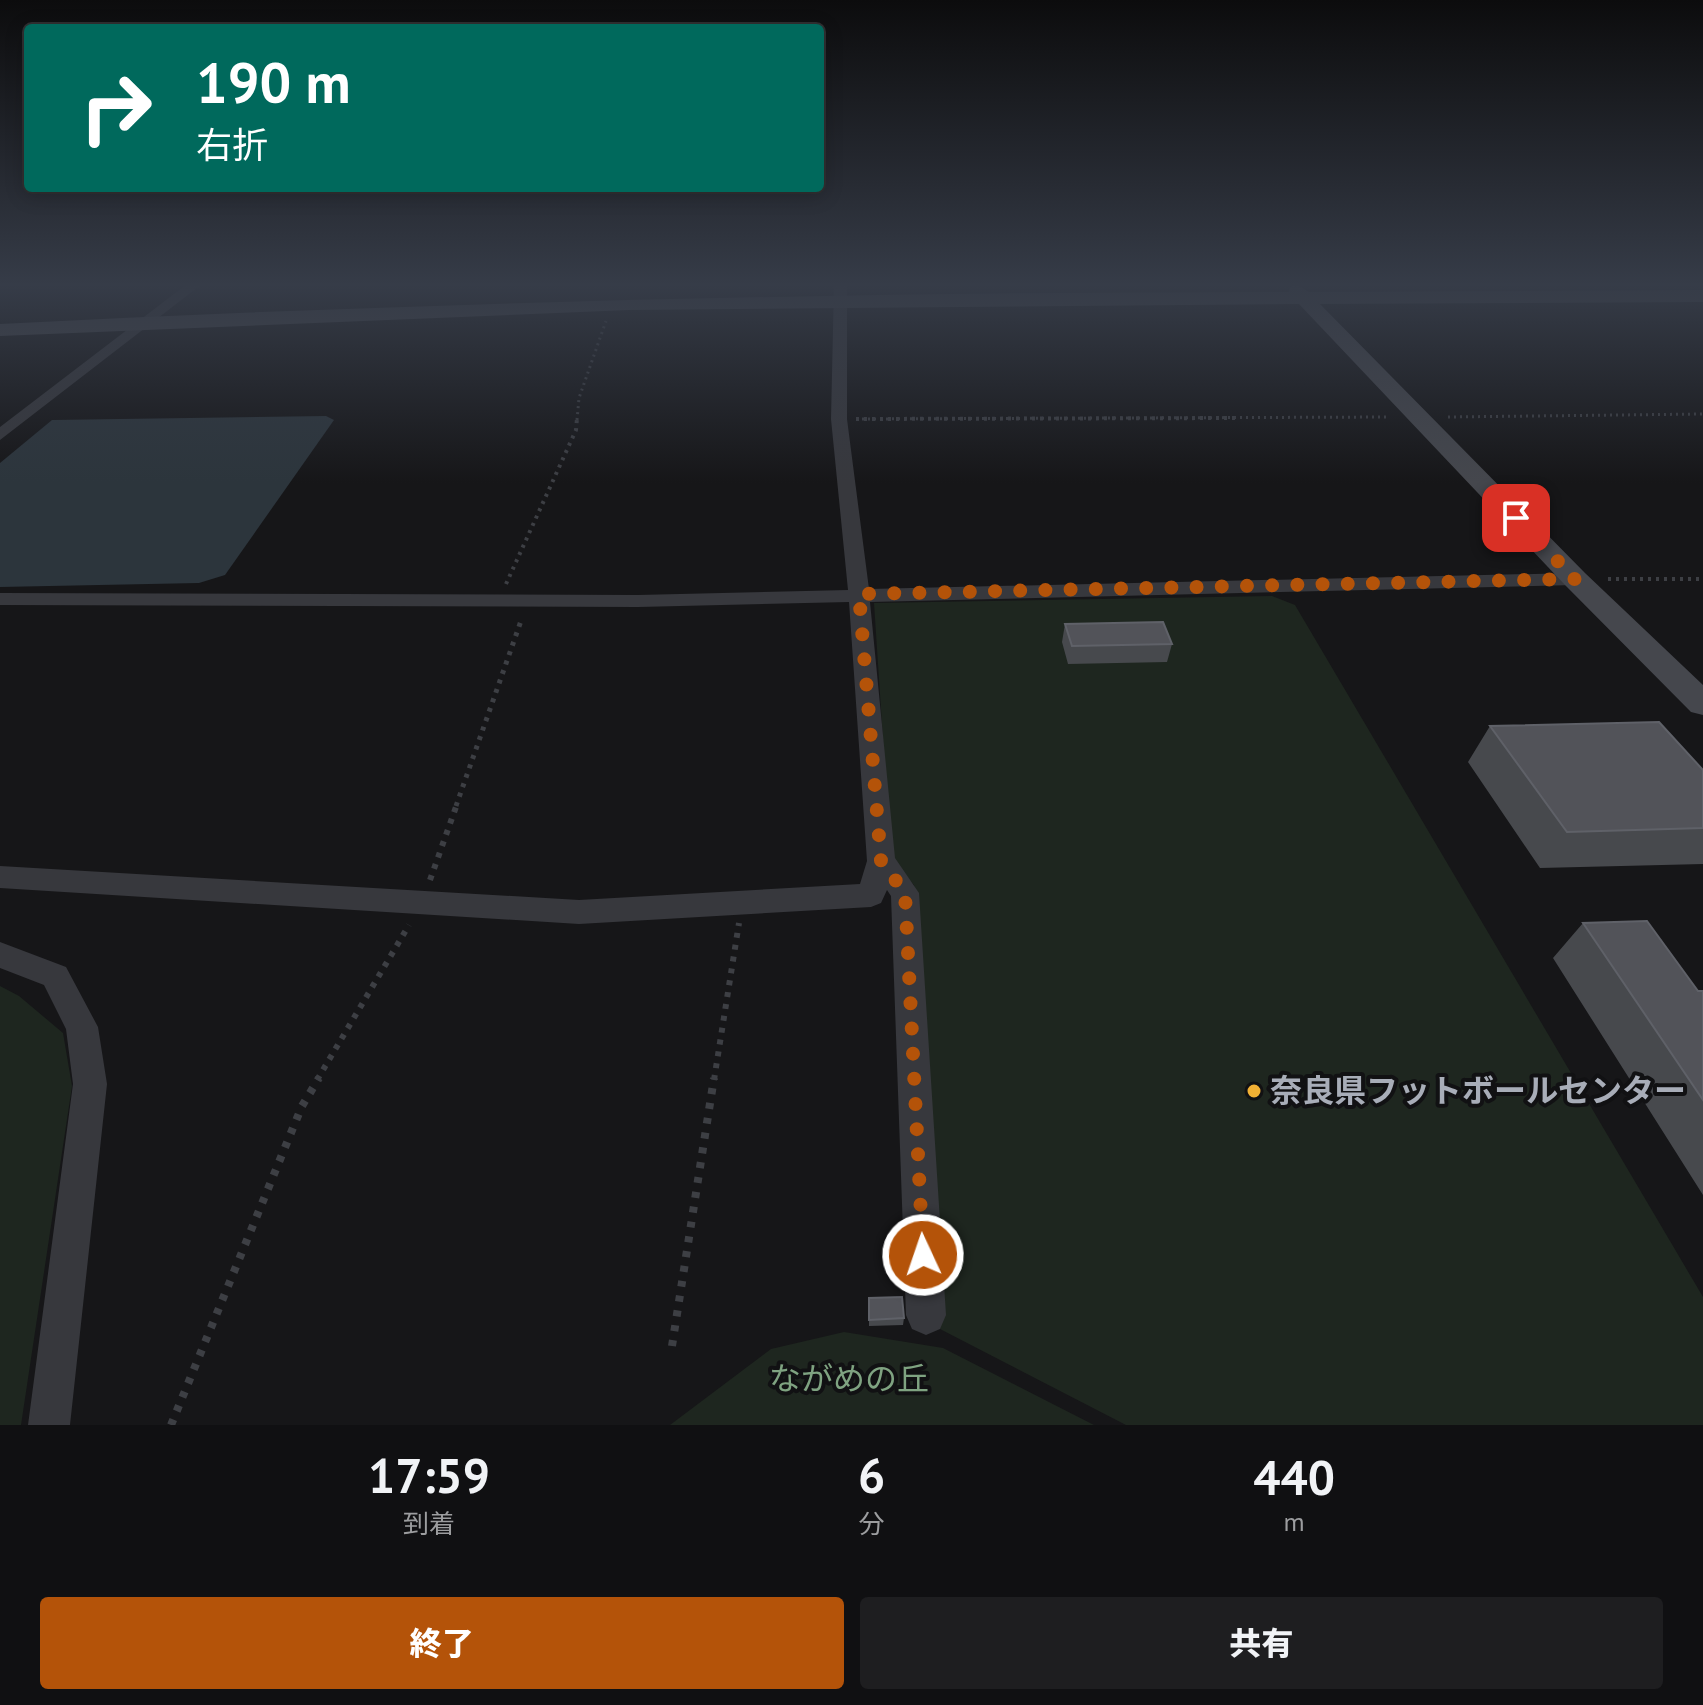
<!DOCTYPE html>
<html lang="ja">
<head>
<meta charset="utf-8">
<style>
  :root { --surface:#101012; --page:#1e1e20; --text:#f1f3f6; --muted:#9c9d9f; --line:#303032; --accent:#b45309 }
  body { margin:0; font-family:"PT Sans","Noto Sans JP",sans-serif; background:var(--page); color:var(--text); height:100vh; display:flex; flex-direction:column; font-size:30px; white-space:nowrap }
  * { box-sizing:border-box; margin:0 }
  p { font-size:26px; color:var(--muted) }
  .icon { flex:none; width:44px; height:44px; fill:none; stroke:currentColor; stroke-width:2; stroke-linecap:round; stroke-linejoin:round }
  .map { position:relative; height:1425px; overflow:hidden }
  .panel { display:flex; flex-direction:column; background:var(--surface); flex:1 }
  .panel>* { flex:none }
  .top-card { position:absolute; left:24px; top:24px; width:800px; height:168px; border-radius:8px; box-shadow:0 4px 20px #0003,0 0 0 2px var(--line); background:#00695c; color:#fff; overflow:hidden }
  .pin { position:absolute; display:grid; place-items:center; width:68px; height:68px; color:#fff; margin:-34px; border-radius:16px; box-shadow:0 4px 12px #0006 }
  .me { position:absolute; width:88px; margin:-44px; rotate:357deg; stroke-linejoin:round; filter:drop-shadow(0 0 6px #0008) }
  .turn { display:flex; align-items:center; gap:28px; height:168px; padding:0 40px; font-size:36px }
  .turn .icon { width:104px; height:104px; stroke-width:2.5 }
  .turn b { display:block; font-size:56px; line-height:68px }
  .eta { display:flex; justify-content:space-evenly; align-items:center; height:136px; text-align:center }
  .eta b { font-size:48px; font-weight:800; line-height:56px }
  .button { display:flex; gap:16px; margin-top:auto; padding:16px 40px }
  .button a { flex:1; height:92px; border-radius:8px; background:var(--accent); color:#fff; font-size:32px; font-weight:800; line-height:92px; text-align:center }
  .button a+a { background:var(--page); color:var(--text) }
  .map>svg:first-child { display:block }
</style>
</head>
<body>
<div class="map">
<svg width="1703" height="1425" viewBox="0 0 1703 1425">
  <rect width="100%" height="100%" fill="#161618"/>
  <!-- green -->
  <path fill="#1e261f" d="M1272 596 1295 605 1703 1297V1425H1126L940 1329 914 885 891 861 874 603Z
    M0 986 19 996 63 1033 72 1086 21 1425H0Z
    M844 1332 943 1348 1094 1425H670L771 1349Z"/>
  <!-- water -->
  <path fill="#2c353c" d="M326 416 334 420 225 575 199 583 0 587V463L52 420Z"/>
  <g fill="none" stroke-linecap="round" stroke-linejoin="round">
    <!-- path-far4 -->
    <path stroke="#3d3f44" stroke-width="3" stroke-dasharray="2 4" stroke-linecap="butt" d="M1448 417 1703 414
      M856 419 1390 417
      M577 420 579 398 606 321"/>
    <!-- path-far3 -->
    <path stroke="#3d3f44" stroke-width="4" stroke-dasharray="3 5" stroke-linecap="butt" d="M856 419 1240 418
      M1608 579H1703
      M506 584 576 430 577 418"/>
    <!-- path-far2 -->
    <path stroke="#3d3f44" stroke-width="5" stroke-dasharray="4 6" stroke-linecap="butt" d="M456 806 522 618"/>
    <!-- path-far1 -->
    <path stroke="#3d3f44" stroke-width="6" stroke-dasharray="5 7" stroke-linecap="butt" d="M430 880 457 804
      M317 1080 409 925
      M714 1080 739 923"/>
    <!-- path -->
    <path stroke="#3d3f44" stroke-width="8" stroke-dasharray="6 9" stroke-linecap="butt" d="M672 1346 714 1078
      M171 1425 302 1106 319 1078"/>
    <!-- street -->
    <path fill="#37383d" fill-rule="evenodd" d="M187 284H202L0 440V427Z
      M834 284H847V419L869 589 1575 573 1585 579 1575 585 870 602 895 858 919 893 946 1315 940 1329 926 1335 912 1329 906 1315 891 896 887 890 881 903 871 907 579 924 0 888V866L579 900 860 884 867 861 849 602 638 607 0 605V593L638 595 848 590 831 419Z
      M0 942 66 967 98 1027 107 1084 70 1425H28L73 1084 66 1029 44 985 0 968Z"/>
    <!-- secondary -->
    <path fill="#45474d" fill-rule="evenodd" d="M1297 285 1309 292 1703 290V302L1320 304 1585 573 1703 685V715L1691 712 1565 585 1299 304 629 310 0 336V324C429 302 859 292 1289 292L1290 287Z"/>
  </g>
  <!-- wall -->
  <path fill="#47494d" d="M1065 624 1172 644 1167 662 1068 664 1062 642Z
    M1490 726 1703 770V864L1540 868 1468 762Z
    M1583 923 1698 991H1703V1195L1553 958Z
    M869 1298 904 1318 903 1325 869 1326Z"/>
  <!-- building -->
  <path fill="#525359" stroke="#5f6168" stroke-width="2" d="M1163 622 1172 644 1072 646 1065 624Z
    M1659 722 1703 770V828L1567 832 1490 726Z
    M1647 921 1698 991H1703V1100L1583 923Z
    M902 1297 904 1318 869 1320V1298Z"/>
  <!-- sky -->
  <linearGradient id="sky" x2="0" y2="1"><stop stop-color="#0c0c0d"/><stop offset="0.59" stop-color="#363c48"/><stop offset="1" stop-color="#363c48" stop-opacity="0"/></linearGradient>
  <rect width="1703" height="483" fill="url(#sky)"/>
  <g fill="none" stroke-linecap="round" stroke-linejoin="round">
    <!-- route -->
    <path stroke="#b45309" stroke-width="14" stroke-dasharray="0 25.2" d="M923 1255 905 893 881 861 859 594 1575 579 1516 518"/>
  </g>
  <!-- markers -->
  <circle fill="#f2b134" stroke="#111113" stroke-width="3" cx="1254" cy="1091" r="8"/>
  <g text-anchor="middle" stroke-width="8" stroke-linejoin="round" paint-order="stroke">
    <!-- near-poi labels -->
    <g font-size="32" font-weight="bold" fill="#a8adb8" stroke="#111113" text-anchor="start">
      <text x="1270" y="1102">奈良県フットボールセンター</text>
    </g>
    <!-- near-park labels -->
    <g font-size="32" fill="#7fa381" stroke="#111113">
      <text x="849" y="1390">ながめの丘</text>
    </g>
  </g>
</svg>
<div class="pin" style="left:1516px;top:518px;background:#d93025"><svg class="icon" aria-label="arrive" viewBox="0 0 24 24"><path d="M6 21V4h12l-3 4 3 4H6"/></svg></div>
<svg class="me" style="left:923px;top:1255px" viewBox="-20 -20 40 40"><circle r="17" fill="#b45309" stroke="#fff" stroke-width="3"/><path d="M0-11L8 9 0 5-8 9z" fill="#fff"/></svg>
<div class="top-card">
<div class="turn"><svg class="icon" aria-label="right" viewBox="0 0 24 24"><path d="M7 20v-9h11M14 6l5 5-5 5"/></svg><div><b>190 m</b>右折</div></div>
</div>
</div>
<section class="panel">
<div class="eta">
<div><b>17:59</b><p>到着</p></div>
<div><b>6</b><p>分</p></div>
<div><b>440</b><p>m</p></div>
</div>
<div class="button"><a>終了</a><a>共有</a></div>
</section>
</body>
</html>
